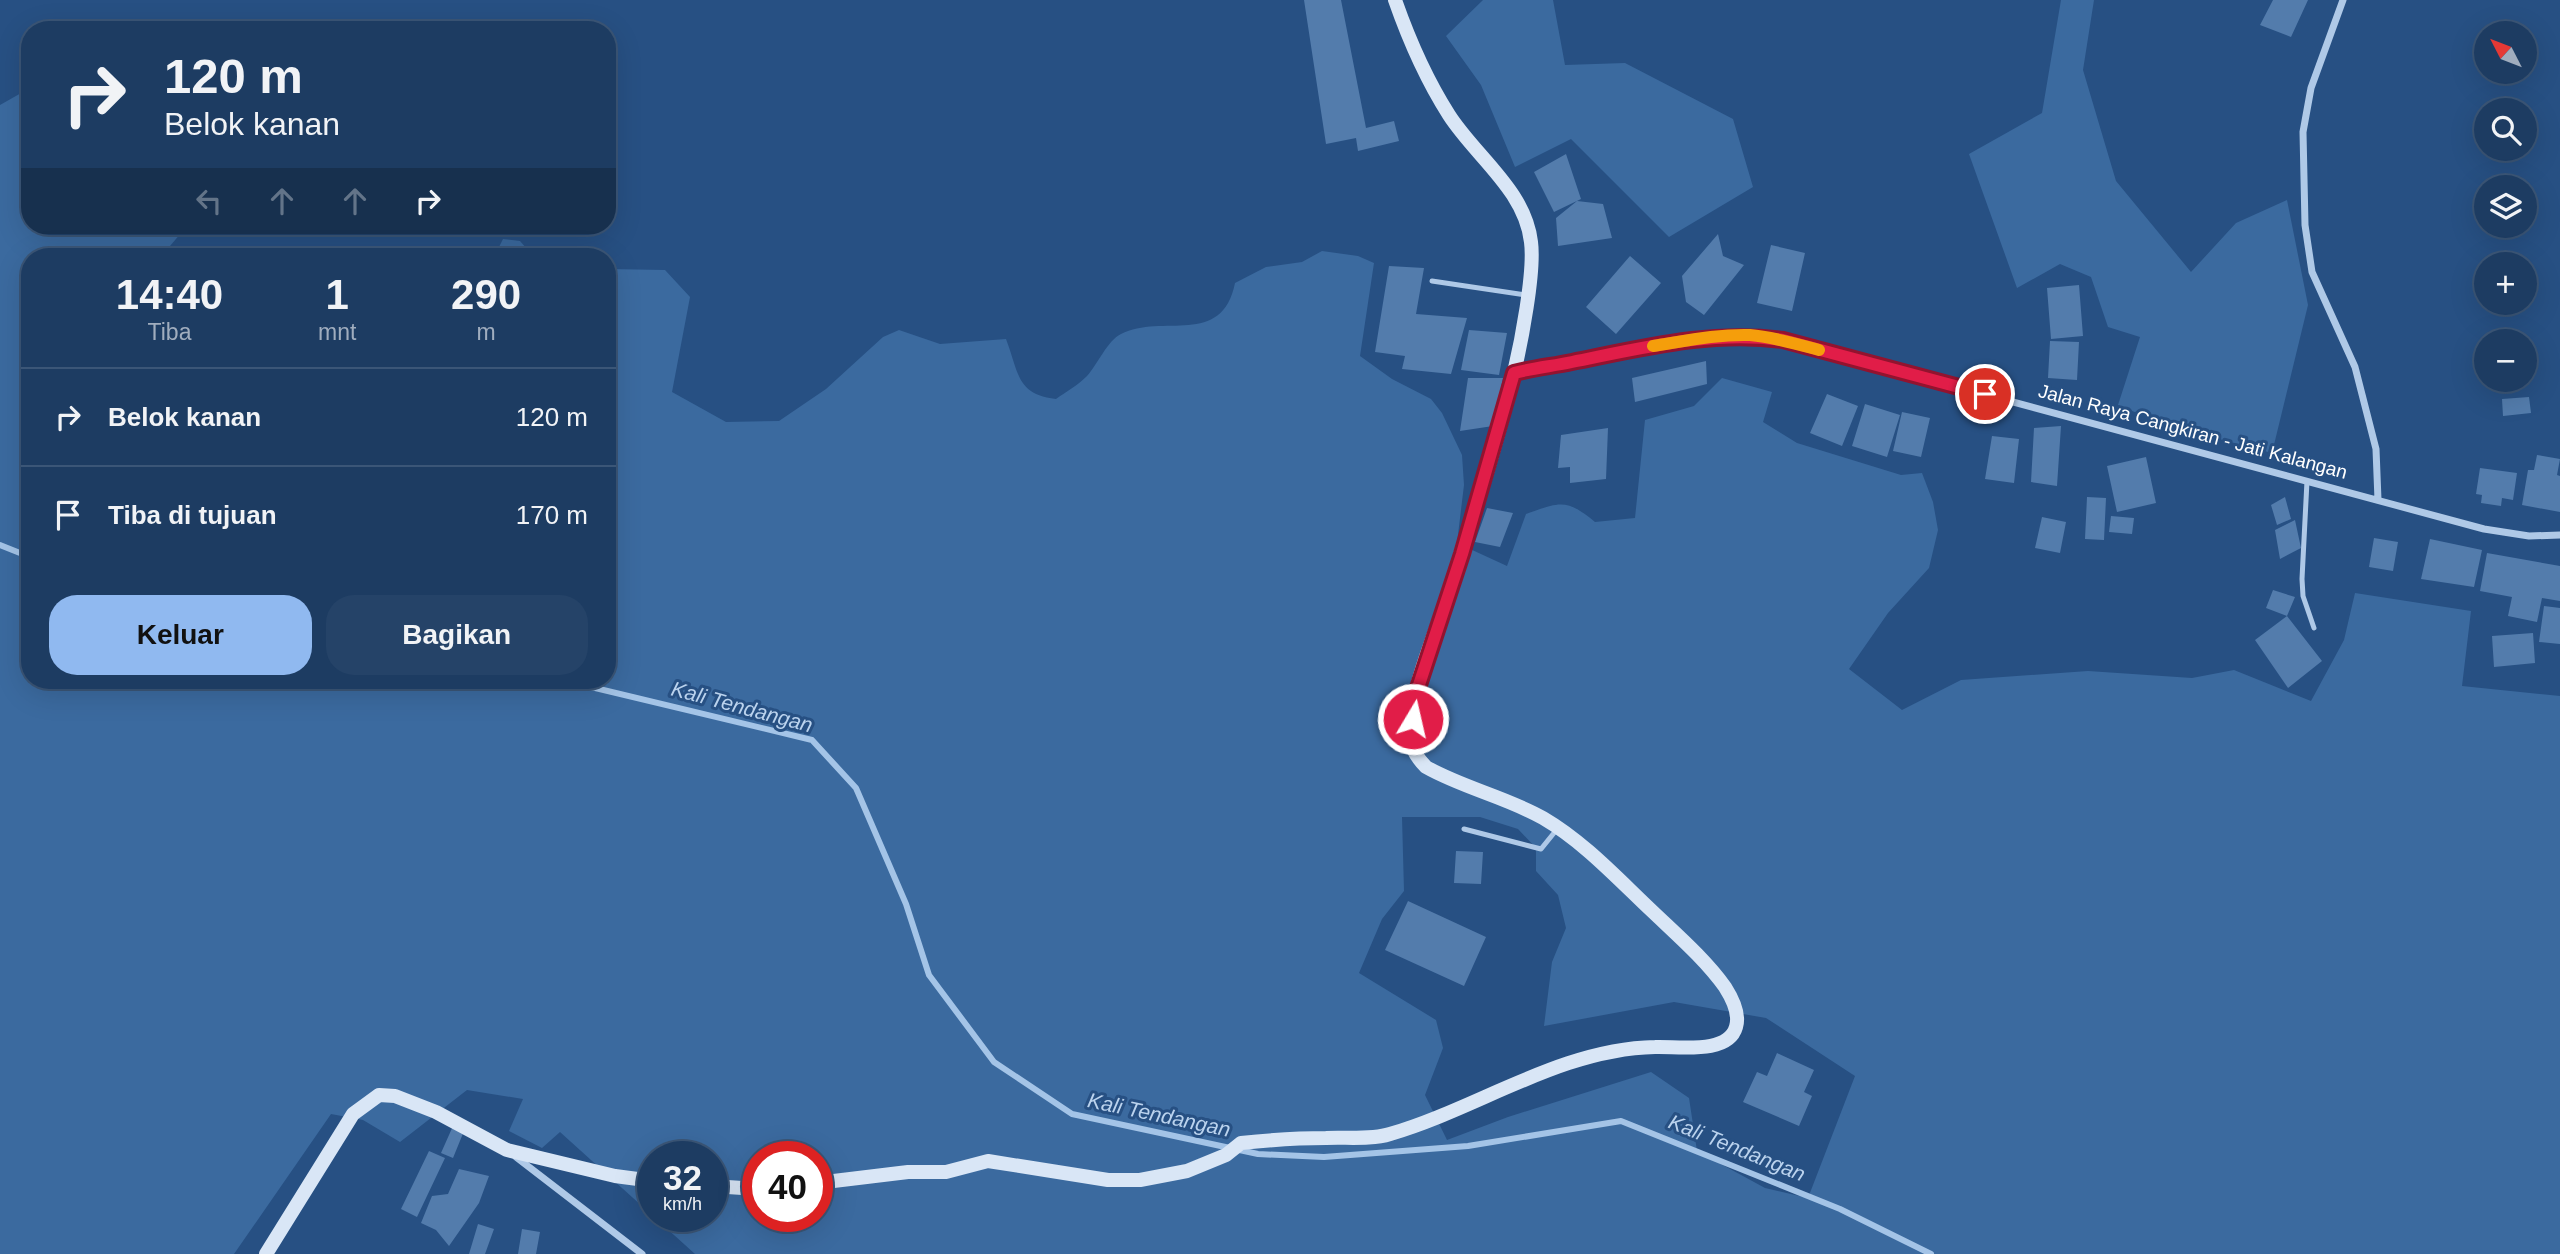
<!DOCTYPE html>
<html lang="id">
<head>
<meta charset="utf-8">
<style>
  :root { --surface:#1d3c62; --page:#254368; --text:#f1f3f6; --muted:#a0adbe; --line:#3b5677; --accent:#90b9f0 }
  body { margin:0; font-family:Arial,sans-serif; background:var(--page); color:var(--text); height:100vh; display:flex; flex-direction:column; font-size:26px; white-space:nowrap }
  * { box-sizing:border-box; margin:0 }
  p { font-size:23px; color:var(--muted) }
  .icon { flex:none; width:38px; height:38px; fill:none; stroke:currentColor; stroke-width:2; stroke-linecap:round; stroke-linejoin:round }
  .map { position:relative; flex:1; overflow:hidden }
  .panel { position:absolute; left:21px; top:248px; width:595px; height:441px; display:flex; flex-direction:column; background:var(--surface); border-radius:28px; box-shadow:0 7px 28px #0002,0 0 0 2px var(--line) }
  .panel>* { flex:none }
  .banner { position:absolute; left:21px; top:21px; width:595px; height:214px; border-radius:28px; box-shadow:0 7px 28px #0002,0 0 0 2px var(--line); background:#1d3c62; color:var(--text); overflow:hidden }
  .needle { width:46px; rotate:312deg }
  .controls { position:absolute; left:2474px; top:21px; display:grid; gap:14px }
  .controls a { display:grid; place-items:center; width:63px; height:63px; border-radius:50%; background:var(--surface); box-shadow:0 7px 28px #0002,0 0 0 2px var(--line); font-size:35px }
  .speed { position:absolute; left:637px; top:1141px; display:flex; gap:14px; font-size:35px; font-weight:700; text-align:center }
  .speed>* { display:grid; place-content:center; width:91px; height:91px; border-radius:50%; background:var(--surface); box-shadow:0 7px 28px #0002,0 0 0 2px var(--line); line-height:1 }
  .speed small { font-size:18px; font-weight:400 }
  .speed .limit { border:10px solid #d22; background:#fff; color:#111 }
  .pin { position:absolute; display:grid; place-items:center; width:60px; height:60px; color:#fff; margin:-30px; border:4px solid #fff; border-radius:50%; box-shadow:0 2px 7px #0007 }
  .me { position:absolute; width:77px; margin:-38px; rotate:9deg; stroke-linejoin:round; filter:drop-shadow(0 0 5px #0008) }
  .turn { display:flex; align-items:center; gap:24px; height:147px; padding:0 28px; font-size:32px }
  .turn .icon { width:91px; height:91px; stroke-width:2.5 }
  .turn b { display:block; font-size:49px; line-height:60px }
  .lanes { display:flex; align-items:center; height:66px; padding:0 28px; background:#0003; justify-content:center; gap:35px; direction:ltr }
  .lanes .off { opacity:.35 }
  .eta { display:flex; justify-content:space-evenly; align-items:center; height:119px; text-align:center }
  .eta b { font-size:42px; font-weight:600; line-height:49px }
  .primary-button { display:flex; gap:14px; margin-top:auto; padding:14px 28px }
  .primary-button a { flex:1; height:80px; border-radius:28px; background:var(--accent); color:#111; font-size:28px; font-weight:600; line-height:80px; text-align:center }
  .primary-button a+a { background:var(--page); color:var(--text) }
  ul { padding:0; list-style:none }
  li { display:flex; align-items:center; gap:21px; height:98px; padding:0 28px; border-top:2px solid var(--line) }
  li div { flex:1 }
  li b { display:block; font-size:26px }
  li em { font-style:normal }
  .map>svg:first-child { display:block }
</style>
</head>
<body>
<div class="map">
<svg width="2560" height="1254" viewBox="0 0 2560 1254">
  <rect width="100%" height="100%" fill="#275083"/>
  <!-- green -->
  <path fill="#3b6a9f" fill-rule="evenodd" d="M1483 0H1553L1565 65 1625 63 1733 119 1753 187 1669 237 1571 139 1515 167 1481 85 1446 36Z
    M2061 0H2094L2083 70 2116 181 2191 272 2236 223 2287 200 2308 305 2272 453 2163 424 2118 405 2140 337 2108 327 2091 277 2060 264 2017 288 1969 154 2042 113Z
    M30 88V226H187L170 246 165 257H30V681H607V269L665 270 690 297 672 392 726 422 779 421 826 389 883 337 899 330 940 344 1006 339C1019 373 1016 394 1056 399 1066 392 1078 385 1087 376 1098 364 1107 341 1121 334 1162 313 1222 348 1235 283L1266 267 1302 262 1322 251 1358 256 1374 263 1360 356 1392 379 1431 399 1442 413 1462 455 1464 485 1457 543 1507 566 1526 514C1560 502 1566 498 1595 522L1635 518 1645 420 1694 406 1722 378 1772 392 1763 422 1797 443 1901 475 1922 473 1933 502 1938 530 1929 568 1888 613 1849 669 1902 710 1961 680 2088 671 2192 678 2234 670 2311 701 2344 640 2355 593 2471 611 2462 686 2560 696V1254H695L653 1216H712V1157H653V1216L560 1132 542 1148 509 1131 523 1099 467 1090 400 1142 363 1120 331 1114 234 1254H0V105ZM1402 817H1480L1518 829 1536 848V871L1558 895 1566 928 1552 962 1544 1026 1674 1002 1766 1018 1855 1076 1808 1198 1765 1188 1697 1151 1689 1098 1651 1072 1508 1117 1447 1140 1425 1095 1443 1048 1436 1020 1359 973 1382 919 1404 891ZM758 1157H817V1216H758Z
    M503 239 520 241 534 257H494Z"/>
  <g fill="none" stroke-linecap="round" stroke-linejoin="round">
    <!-- stream -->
    <path stroke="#a4c4e7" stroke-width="6" d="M0 545 30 557
      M566 681 812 740 856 788 906 904 929 975 994 1062 1072 1114 1258 1154 1324 1157 1468 1146 1621 1121 1840 1209 1931 1254"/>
  </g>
  <!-- building -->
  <path fill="#537cac" d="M1304 0H1341L1366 128 1394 121 1399 141 1358 151 1356 138 1326 144Z
    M2273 0H2308L2291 37 2260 25Z
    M1566 154 1581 199 1554 212 1534 172Z
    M1577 201 1603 204 1612 238 1558 246 1556 218Z
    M1718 234 1723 256 1744 265 1704 315 1686 302 1682 276Z
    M1771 245 1805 253 1792 311 1757 303Z
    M1630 256 1661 283 1616 334 1586 307Z
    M1389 266 1424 268 1416 314 1467 318 1451 374 1402 369 1405 356 1375 352Z
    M2079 285 2083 336 2051 339 2047 288Z
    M1469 330 1507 333 1499 375 1461 370Z
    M2050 341 2079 342 2077 380 2048 378Z
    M1706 361 1707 384 1635 402 1632 378Z
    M1468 378H1503L1493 426 1460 431Z
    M1827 394 1858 406 1842 446 1810 433Z
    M2529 397 2531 413 2503 416 2502 399Z
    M1865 404 1900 415 1887 457 1852 446Z
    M1902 412 1930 418 1921 457 1893 451Z
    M2061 426 2057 486 2031 482 2034 428Z
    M1608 428 1606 479 1570 483V467L1558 468 1561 435Z
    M1992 436 2019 439 2014 483 1985 479Z
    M2537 455 2560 459 2557 475 2560 476V512L2522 505 2528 470H2534Z
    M2146 457 2156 503 2117 512 2107 466Z
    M2480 468 2517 473 2513 500 2502 498 2501 506 2481 503 2482 495 2476 494Z
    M2087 497 2106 498 2104 540 2085 539Z
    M2285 497 2291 519 2277 525 2271 505Z
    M1487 508 1513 513 1500 547 1475 542Z
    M2111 516 2134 518 2132 534 2109 532Z
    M2042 517 2066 522 2060 553 2035 548Z
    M2295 520 2301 548 2280 559 2275 530Z
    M2374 538 2398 542 2393 571 2369 567Z
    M2430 539 2482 550 2474 587 2421 579Z
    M2487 553 2560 566V601L2542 598 2537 622 2508 616 2512 597 2480 591Z
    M2273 590 2295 597 2287 616 2322 661 2288 688 2255 640 2287 616 2266 608Z
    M2544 606 2560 608V644L2539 642Z
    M2533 633 2535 663 2494 667 2492 636Z
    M1456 851 1483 852 1481 884 1454 883Z
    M1408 901 1486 937 1464 986 1385 950Z
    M1777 1053 1814 1070 1804 1092 1812 1096 1799 1126 1743 1102 1757 1072 1767 1076Z
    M453 1126 464 1131 453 1158 441 1153Z
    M429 1151 445 1158 417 1217 401 1209Z
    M459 1169 489 1176 479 1203 449 1246 436 1230 421 1223 432 1196 448 1194Z
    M478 1224 494 1229 485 1254H469Z
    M522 1229 540 1232 536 1254H518Z"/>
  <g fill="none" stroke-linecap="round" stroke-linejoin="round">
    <!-- lane -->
    <path stroke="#afc9e7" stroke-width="5" d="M1432 281 1526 295
      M2307 481 2302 579 2303 596 2314 628
      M1464 829 1541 849 1558 828"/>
    <!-- street -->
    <path stroke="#afc9e7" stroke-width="7" d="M2343 0 2311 88 2303 132 2305 225 2312 272 2355 367 2376 449 2378 500
      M1515 372 1726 335 1783 340 2484 529 2529 536 2560 535
      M516 1157 642 1254"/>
    <!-- secondary -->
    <path stroke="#d9e6f6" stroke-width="14" d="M817 1183 908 1172H946L988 1161 1108 1180H1140L1187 1171 1226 1155 1241 1143C1270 1140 1298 1138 1326 1138 1346 1137 1371 1140 1390 1134 1479 1108 1560 1049 1655 1047 1678 1046 1728 1055 1736 1027 1740 1014 1732 998 1725 987 1705 959 1676 934 1652 911 1617 878 1584 842 1543 818 1506 797 1463 788 1426 767 1419 760 1412 751 1411 740 1408 691 1434 638 1449 592 1473 520 1496 447 1514 373 1521 343 1535 272 1531 242 1525 190 1476 157 1449 115 1426 79 1409 40 1395 0
      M712 1186 758 1189
      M266 1254 353 1114 379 1095 395 1096 436 1112 507 1150 615 1176 653 1181"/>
  </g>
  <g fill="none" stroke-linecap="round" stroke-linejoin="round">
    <!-- route casing -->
    <g stroke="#92132f" stroke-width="18">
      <path id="route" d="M1413 719 1415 697 1462 554 1514 373C1533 368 1553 366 1572 362 1642 348 1712 330 1783 340L1985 394"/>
    </g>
    <!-- route -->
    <use href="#route" stroke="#e11d48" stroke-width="12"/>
    <!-- slow -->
    <path stroke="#f59e0b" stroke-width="12" d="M1653 346C1685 341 1718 334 1750 335 1774 337 1797 344 1819 350"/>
  </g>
  <g text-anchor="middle" stroke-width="6" stroke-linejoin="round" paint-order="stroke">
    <!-- street labels -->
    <g font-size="19" fill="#fff" stroke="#275083">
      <text transform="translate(2193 431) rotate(15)" y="7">Jalan Raya Cangkiran - Jati Kalangan</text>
    </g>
    <!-- water labels -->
    <g font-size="21" font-style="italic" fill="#bbd3ee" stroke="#275083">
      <text transform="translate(742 707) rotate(15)" y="7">Kali Tendangan</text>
      <text transform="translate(1159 1115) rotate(12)" y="7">Kali Tendangan</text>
      <text transform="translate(1737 1148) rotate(22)" y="7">Kali Tendangan</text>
    </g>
  </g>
</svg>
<div class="controls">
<a><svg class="needle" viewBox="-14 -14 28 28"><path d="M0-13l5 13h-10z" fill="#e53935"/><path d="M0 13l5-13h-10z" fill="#a0adbe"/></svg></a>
<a><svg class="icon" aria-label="search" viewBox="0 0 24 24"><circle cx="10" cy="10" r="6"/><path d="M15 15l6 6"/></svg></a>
<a><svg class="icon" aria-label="layers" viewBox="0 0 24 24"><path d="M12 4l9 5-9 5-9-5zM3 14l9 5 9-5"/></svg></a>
<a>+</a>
<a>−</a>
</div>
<div class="speed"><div>32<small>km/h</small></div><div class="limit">40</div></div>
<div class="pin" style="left:1985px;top:394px;background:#d93025"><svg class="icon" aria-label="arrive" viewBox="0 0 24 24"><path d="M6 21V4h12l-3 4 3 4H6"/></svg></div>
<svg class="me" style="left:1413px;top:719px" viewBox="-20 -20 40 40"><circle r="17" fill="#e11d48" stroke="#fff" stroke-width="3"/><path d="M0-11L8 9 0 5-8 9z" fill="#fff"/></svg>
<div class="banner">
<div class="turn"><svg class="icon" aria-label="right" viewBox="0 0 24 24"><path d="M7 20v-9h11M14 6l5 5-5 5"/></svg><div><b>120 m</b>Belok kanan</div></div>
<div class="lanes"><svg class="icon off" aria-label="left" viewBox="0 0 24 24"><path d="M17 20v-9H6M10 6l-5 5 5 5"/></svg><svg class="icon off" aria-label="ahead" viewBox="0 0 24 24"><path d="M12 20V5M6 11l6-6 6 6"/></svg><svg class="icon off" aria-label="ahead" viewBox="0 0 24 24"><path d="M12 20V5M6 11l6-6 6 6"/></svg><svg class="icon" aria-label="right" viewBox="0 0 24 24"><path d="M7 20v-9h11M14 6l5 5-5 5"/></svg></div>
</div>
<section class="panel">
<div class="eta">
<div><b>14:40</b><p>Tiba</p></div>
<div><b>1</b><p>mnt</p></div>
<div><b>290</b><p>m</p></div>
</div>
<ul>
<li><svg class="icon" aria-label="right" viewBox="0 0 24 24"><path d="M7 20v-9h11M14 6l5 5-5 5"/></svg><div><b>Belok kanan</b></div><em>120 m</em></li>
<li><svg class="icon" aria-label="arrive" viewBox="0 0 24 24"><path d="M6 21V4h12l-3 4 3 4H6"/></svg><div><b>Tiba di tujuan</b></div><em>170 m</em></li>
</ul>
<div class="primary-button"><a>Keluar</a><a>Bagikan</a></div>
</section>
</div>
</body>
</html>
